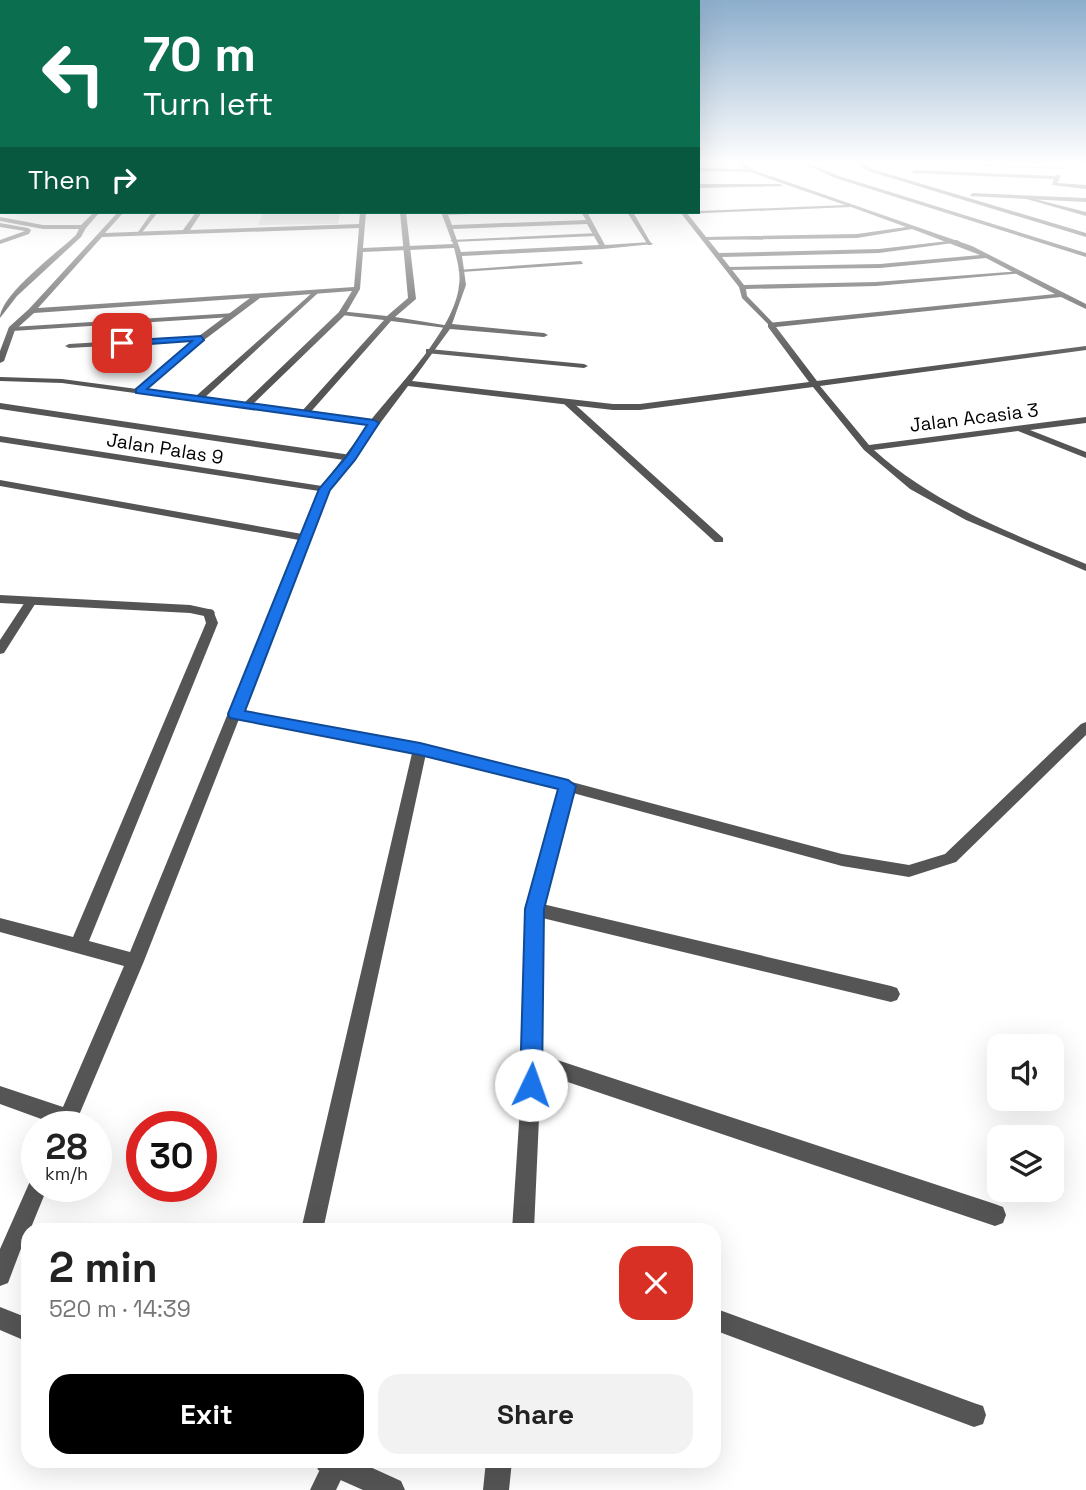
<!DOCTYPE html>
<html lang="en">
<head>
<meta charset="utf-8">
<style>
  :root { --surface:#fff; --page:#f2f2f2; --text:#222; --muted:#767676; --accent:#000 }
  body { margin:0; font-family:"Space Grotesk",sans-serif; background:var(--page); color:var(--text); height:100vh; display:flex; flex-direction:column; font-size:26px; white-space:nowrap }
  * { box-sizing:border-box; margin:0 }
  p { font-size:23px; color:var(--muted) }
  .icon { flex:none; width:38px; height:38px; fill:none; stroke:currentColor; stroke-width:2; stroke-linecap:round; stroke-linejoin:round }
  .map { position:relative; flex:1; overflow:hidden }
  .sheet { position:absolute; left:21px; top:1223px; width:700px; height:245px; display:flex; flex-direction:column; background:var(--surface); border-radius:21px; box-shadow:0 7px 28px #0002 }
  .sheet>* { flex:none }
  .top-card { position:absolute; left:0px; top:0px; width:700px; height:214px; box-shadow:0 7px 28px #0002; background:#0b6e4f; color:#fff; overflow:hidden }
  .tools { position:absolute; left:987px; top:1034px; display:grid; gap:14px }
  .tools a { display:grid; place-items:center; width:77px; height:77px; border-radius:14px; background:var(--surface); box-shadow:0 7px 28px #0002; font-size:35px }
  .speed { position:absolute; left:21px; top:1111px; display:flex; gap:14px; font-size:35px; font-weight:700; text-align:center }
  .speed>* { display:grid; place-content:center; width:91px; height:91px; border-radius:50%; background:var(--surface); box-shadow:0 7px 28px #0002; line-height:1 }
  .speed small { font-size:18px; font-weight:400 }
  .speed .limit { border:10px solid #d22; background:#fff; color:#111 }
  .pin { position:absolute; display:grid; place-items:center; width:60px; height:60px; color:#fff; margin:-30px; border-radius:14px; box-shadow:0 4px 10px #0006 }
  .me { position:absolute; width:77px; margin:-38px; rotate:3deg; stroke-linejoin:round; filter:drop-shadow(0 0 5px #0008) }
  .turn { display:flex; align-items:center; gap:24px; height:147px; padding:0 28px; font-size:32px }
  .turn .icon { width:91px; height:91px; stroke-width:2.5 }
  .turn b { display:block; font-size:49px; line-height:60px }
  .then { display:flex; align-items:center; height:66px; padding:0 28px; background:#0003; gap:14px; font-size:26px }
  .round { display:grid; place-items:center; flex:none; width:74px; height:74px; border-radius:21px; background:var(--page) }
  .overview { display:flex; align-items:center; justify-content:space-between; height:119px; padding:0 28px }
  h1 { font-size:42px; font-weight:700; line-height:52px }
  .primary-button { display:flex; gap:14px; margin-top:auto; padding:14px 28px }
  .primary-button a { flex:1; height:80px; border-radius:21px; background:var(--accent); color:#fff; font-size:28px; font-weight:700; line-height:80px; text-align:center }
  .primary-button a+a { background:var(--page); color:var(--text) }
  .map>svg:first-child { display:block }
</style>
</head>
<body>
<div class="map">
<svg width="1086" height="1490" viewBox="0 0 1086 1490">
  <rect width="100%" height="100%" fill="#fff"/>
  <!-- green -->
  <path fill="#dcdcdc" d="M264 212H340L338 224 258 225Z"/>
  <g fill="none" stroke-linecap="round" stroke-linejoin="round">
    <!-- service -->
    <path fill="#555" fill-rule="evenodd" d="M985 161H989L992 165 988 166Z
      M2 185V189L0 190V186Z
      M0 196H2V200H0Z
      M1023 196 1086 212V216L1023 198Z
      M152 212H158L140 235H136Z
      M400 212H406L416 299 395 317 450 326 446 328 391 321 308 415H302V411L384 320 342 315 339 311 387 316 408 298Z
      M445 212H522L443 215Z
      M627 212H633L652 245H648Z
      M680 212H686L719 253 879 249 957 240 960 242 879 253 722 257 744 285 876 282 1021 271 1024 273 876 286 746 289 747 296 775 325 771 327 742 298 739 287Z
      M0 223 28 228 31 230 29 234 0 244V240L25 231 0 227Z
      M598 233 596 236 453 242 450 240Z
      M581 261 583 264 461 272 458 270Z
      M313 292 318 293 202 400H196V396Z
      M235 313 236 315 232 317 12 331 8 329 12 327Z
      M429 349 584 364 588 366 584 368 426 353V349Z
      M563 399H569L723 538V542H715L563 403Z
      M0 403 351 455 356 458 351 461 0 409Z
      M0 595 190 605 213 610 215 613 209 617 190 613 0 603Z
      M420 744 427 749 323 1230H301L413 749Z
      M534 902 891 986 897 988 900 994 897 1000 891 1002 534 916 528 914 526 909 528 904Z
      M714 1308 974 1403 983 1406 986 1415 983 1424 974 1427 714 1330Z
      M324 1461H346L348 1465 336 1490H310Z"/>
    <!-- minor -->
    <path fill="#555" fill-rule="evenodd" d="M736 161H741L753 170 972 246 1086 304V309L1061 297 776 327 817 381 1086 346V350L820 386 869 445 1086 417V423L1030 430 1086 452V458L1018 431 874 450C935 505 1011 533 1086 564V571L966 520 910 489 864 450 813 387 640 410H613L408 386 330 490 242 711 420 744 568 781 842 854 909 865 945 854 1081 724 1086 722V735L956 862 909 877 842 866 573 793 542 909V1055L995 1204 1003 1207 1006 1215 1003 1223 995 1226 541 1073 534 1230H512L523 1061 526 909 560 789 420 754 239 719 144 961 74 1127H54L55 1124 0 1104V1086L63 1107 124 966 0 932V918L73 937 206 623 203 613 209 609 213 610 218 623 89 941 130 952 299 540 0 486V480L302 534 319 491 0 442V436L322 486 368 425 62 383 0 381V377L62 379 137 389 193 341 69 348 65 346 69 344 199 336 250 298 34 313 15 330 4 361 0 363V351L9 327 29 309 118 212H124L105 233 183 230 196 212H202L190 230 359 224 360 212H366L363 248 453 244 441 212H447L452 225 586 220 581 212H587L605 245 650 242 653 244 603 249 462 256 466 285 452 324 544 333 548 335 544 337 450 329 412 381 613 404H640L809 382 768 327V323L1055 294 986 258 880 268 726 270 728 267 880 264 980 255 912 229 857 238 702 240 704 237 857 234 906 227 851 207 682 214V212L698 211 845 205 750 172 698 171V168L746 169ZM587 224 599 245 461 252 453 229ZM359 228 354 287 38 308 102 237ZM454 248C457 260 461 273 459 285 455 329 399 385 371 420L253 404 345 315 360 289 363 252ZM352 291 339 312 244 403 146 390 204 340 260 298Z
      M797 161H803L839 176 1086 253V257L835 178Z
      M853 161H858L872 169 1086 233V237L868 171Z
      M875 161 1067 168 1065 169Z
      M0 168H2V170H0Z
      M914 170 1055 176 1058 174 1061 176 1057 183 1086 185V189L1052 185 1054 179 912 173Z
      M0 178H2V182H0Z
      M698 184H780L783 186 698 188Z
      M972 193 1086 198V202L970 196Z
      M94 212H100L86 228 81 237 17 296 0 318C0 295 58 252 76 235L79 229H43L0 221V217L43 225H81Z
      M31 597 37 601 4 653 0 654V640L27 599Z
      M37 1176V1186H48L30 1230H28L8 1283 0 1286V1249L31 1179Z
      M0 1307 28 1318V1342L0 1330Z
      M315 1461H357L401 1481 405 1490H363L318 1470Z
      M486 1461H512L509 1490H483Z"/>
  </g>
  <!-- sky -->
  <linearGradient id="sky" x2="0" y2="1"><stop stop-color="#8cadcc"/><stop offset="0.44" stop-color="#fff"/><stop offset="1" stop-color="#fff" stop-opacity="0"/></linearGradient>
  <rect width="1086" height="370" fill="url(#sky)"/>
  <!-- route -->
  <path fill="#1a73e8" stroke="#114b97" stroke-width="2" d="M201 336 204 340 147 389 374 420 379 423 355 460 330 490 245 711 420 743 568 780 576 786 544 909 542 1085 538 1092 531 1095 523 1092 520 1085 525 909 558 789 420 755 230 718 228 714 319 489 347 456 367 425 136 393V389L192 341 122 346 117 343 119 341Z"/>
  <g text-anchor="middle" stroke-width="5" stroke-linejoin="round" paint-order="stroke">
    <!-- far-street labels -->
    <g font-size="19" fill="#000" stroke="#fff">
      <text transform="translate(974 417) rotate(-7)" y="7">Jalan Acasia 3</text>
      <text transform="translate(165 448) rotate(9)" y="7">Jalan Palas 9</text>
    </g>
  </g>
</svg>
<div class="tools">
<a><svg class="icon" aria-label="sound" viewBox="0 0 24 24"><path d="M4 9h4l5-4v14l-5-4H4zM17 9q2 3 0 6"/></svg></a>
<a><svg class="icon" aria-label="layers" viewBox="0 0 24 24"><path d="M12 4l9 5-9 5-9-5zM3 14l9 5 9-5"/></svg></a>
</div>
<div class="speed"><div>28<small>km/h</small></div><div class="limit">30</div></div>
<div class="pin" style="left:122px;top:343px;background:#d93025"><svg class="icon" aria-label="arrive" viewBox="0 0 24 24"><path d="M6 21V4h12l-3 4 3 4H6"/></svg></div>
<svg class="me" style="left:531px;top:1085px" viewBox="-20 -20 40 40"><circle r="19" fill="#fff"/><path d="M0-13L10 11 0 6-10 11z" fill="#1a73e8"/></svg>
<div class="top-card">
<div class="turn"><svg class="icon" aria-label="left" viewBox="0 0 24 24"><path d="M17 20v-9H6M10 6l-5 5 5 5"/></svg><div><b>70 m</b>Turn left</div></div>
<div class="then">Then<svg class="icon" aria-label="right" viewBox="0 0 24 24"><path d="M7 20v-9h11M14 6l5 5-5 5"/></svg></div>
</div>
<section class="sheet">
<div class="overview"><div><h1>2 min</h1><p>520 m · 14:39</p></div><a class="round" style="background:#d93025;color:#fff"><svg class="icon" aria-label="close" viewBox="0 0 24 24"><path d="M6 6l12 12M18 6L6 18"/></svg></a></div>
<div class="primary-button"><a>Exit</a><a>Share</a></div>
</section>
</div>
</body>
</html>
